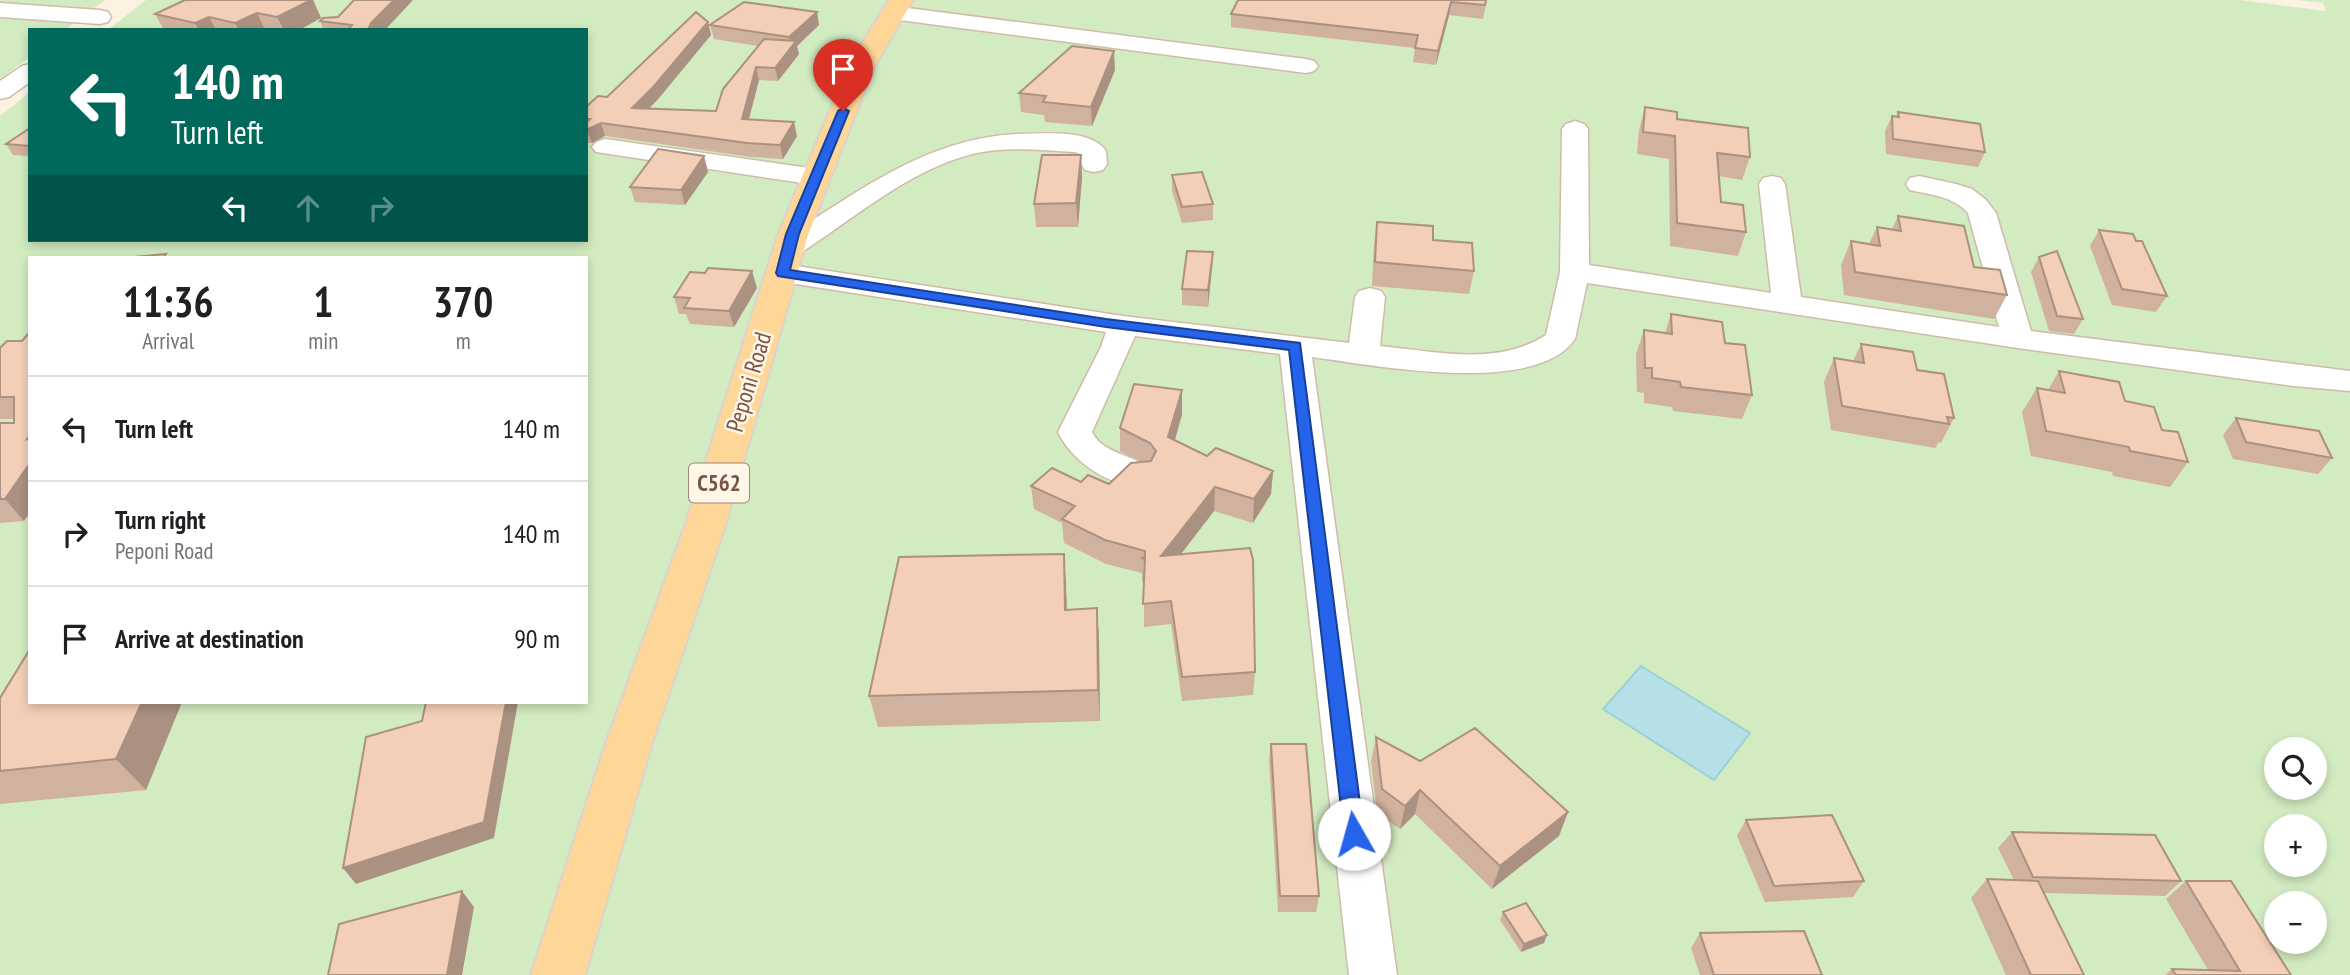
<!DOCTYPE html>
<html lang="en">
<head>
<meta charset="utf-8">
<style>
  :root { --surface:#fff; --page:#f6f6f6; --text:#202124; --muted:#757577; --line:#e0e0e0 }
  body { margin:0; font-family:"PT Sans Narrow",sans-serif; background:var(--page); color:var(--text); height:100vh; display:flex; flex-direction:column; font-size:26px; white-space:nowrap }
  * { box-sizing:border-box; margin:0 }
  p { font-size:23px; color:var(--muted) }
  .icon { flex:none; width:38px; height:38px; fill:none; stroke:currentColor; stroke-width:2; stroke-linecap:round; stroke-linejoin:round }
  .map { position:relative; flex:1; overflow:hidden }
  .side { position:absolute; left:28px; top:256px; width:560px; height:448px; display:flex; flex-direction:column; background:var(--surface); border-radius:0px; box-shadow:0 4px 10px #0003 }
  .side>* { flex:none }
  .top-card { position:absolute; left:28px; top:28px; width:560px; height:214px; border-radius:0px; box-shadow:0 4px 10px #0003; background:#00695c; color:#fff; overflow:hidden }
  .fabs { position:absolute; left:2264px; top:737px; display:grid; gap:14px }
  .fabs a { display:grid; place-items:center; width:63px; height:63px; border-radius:50%; background:var(--surface); box-shadow:0 4px 10px #0003; font-size:35px }
  .pin { position:absolute; display:grid; place-items:center; width:60px; height:60px; color:#fff; margin:-72px -30px; border-radius:50% 50% 50% 0; rotate:-45deg; box-shadow:0 0 7px #0007 }
  .pin .icon { rotate:45deg }
  .me { position:absolute; width:77px; margin:-38px; rotate:353deg; stroke-linejoin:round; filter:drop-shadow(0 0 5px #0008) }
  .turn { display:flex; align-items:center; gap:24px; height:147px; padding:0 28px; font-size:32px }
  .turn .icon { width:91px; height:91px; stroke-width:2.5 }
  .turn b { display:block; font-size:49px; line-height:60px }
  .lanes { display:flex; align-items:center; height:66px; padding:0 28px; background:#0003; justify-content:center; gap:35px; direction:ltr }
  .lanes .off { opacity:.35 }
  .eta { display:flex; justify-content:space-evenly; align-items:center; height:119px; text-align:center }
  .eta b { font-size:42px; font-weight:700; line-height:49px }
  ul { padding:0; list-style:none }
  li { display:flex; align-items:center; gap:21px; height:105px; padding:0 28px; border-top:2px solid var(--line) }
  li div { flex:1 }
  li b { display:block; font-size:26px }
  li em { font-style:normal }
  .map>svg:first-child { display:block }
</style>
</head>
<body>
<div class="map">
<svg width="2350" height="975" viewBox="0 0 2350 975">
  <rect width="100%" height="100%" fill="#fdf2e2"/>
  <!-- green -->
  <path fill="#d2ebc0" fill-rule="evenodd" d="M0 0H105L65 30H30V57L0 79Z
    M146 0H2240L2326 11 2323 3 2299 0H2350V975H0V116L30 92V240H586V30H108ZM30 257H586V702H30ZM2277 749H2315V788H2277ZM2277 826H2315V864H2277ZM2277 903H2315V942H2277Z"/>
  <!-- water -->
  <path fill="#b6e0e7" stroke="#9cd0d9" stroke-width="2" d="M1641 666 1750 733 1714 780 1603 709Z"/>
  <g fill="none" stroke-linecap="round" stroke-linejoin="round">
    <!-- minor casing -->
    <g stroke="#d0bbab" stroke-width="3">
      <path id="minor" d="M0 3 100 10 108 12 111 17 108 22 100 24 0 17Z
        M892 6 1306 59 1314 61 1318 66 1314 71 1306 73 884 18 881 13 884 8Z
        M30 64V82L9 97 0 99V81L22 66Z
        M1575 121 1584 124 1588 129 1589 265 1771 293 1759 184 1763 178 1772 176 1781 178 1785 184 1801 297 1999 327 1968 213C1953 196 1931 195 1910 190L1906 184 1910 178 1919 176 1956 184 1972 189 1986 200 1996 213 2031 331 2350 371V391L2294 386 2018 348 1587 283 1575 339C1536 397 1373 365 1312 357L1397 975H1349L1280 354 1135 336 1092 432C1105 458 1141 453 1154 475L1149 483C1115 493 1072 462 1058 432L1101 347 1106 332 783 282 773 279 768 273 773 267 783 264 1123 316 1349 343 1355 297 1359 291 1370 288 1381 291 1385 297 1380 346C1435 351 1497 367 1546 335L1560 272 1562 129 1566 124Z
        M1018 134C1043 134 1090 128 1106 151L1107 164 1103 170 1094 172 1085 170 1081 164 1080 154 1075 152C1042 150 1005 146 972 154 909 170 853 219 799 254L789 257 779 254 775 248 779 242C855 194 925 138 1018 134Z
        M605 139 816 169 825 171 829 177 825 183 816 185 596 152 592 147 596 142Z"/>
    </g>
    <!-- major casing -->
    <g stroke="#dbd3cf" stroke-width="4">
      <path id="major" d="M889 0H913L874 67 808 235 725 526 651 746 585 975H531L605 746 685 526 778 235 848 67Z"/>
    </g>
    <!-- minor -->
    <use href="#minor" fill="#fff" fill-rule="evenodd"/>
    <!-- major -->
    <use href="#major" fill="#fed698" fill-rule="evenodd"/>
  </g>
  <!-- wall -->
  <path fill="#d1b29e" d="M185 0H313L321 18 299 30H164L155 14Z
    M1487 0 1483 19 1449 15 1436 65 1413 62 1415 48 1231 27V14Z
    M817 12 819 25 797 46 799 54 778 81 759 80 749 120 797 136 783 159 751 157 605 136 592 143H586V107L607 97 708 22 711 35 659 98 649 109 716 111 758 46 714 39 710 25Z
    M320 21 385 30H324Z
    M1115 70 1092 126 1045 122 1044 115 1021 112 1019 93Z
    M1645 107 1677 119 1750 157 1742 180 1719 176 1721 202 1746 232 1738 256 1670 246 1669 159 1637 154 1639 130Z
    M1898 112 1985 152 1978 167 1886 154 1885 131 1892 116 1896 117Z
    M30 128V156L13 155 6 144Z
    M1081 155 1082 177 1078 227H1036L1034 204Z
    M704 156 708 172 685 205 635 202 630 187Z
    M1172 175 1213 204V220L1182 223 1172 191Z
    M1898 216 1974 267 2007 295 1994 319 1844 295 1841 265 1851 241 1869 244 1877 227 1892 229Z
    M1377 222 1433 240 1474 271 1469 294 1372 286 1374 245Z
    M2099 230 2136 241 2167 296 2156 312 2112 305 2090 246Z
    M1213 252 1212 268 1208 307 1182 305V289Z
    M2039 257 2083 319 2074 334 2049 331 2031 272Z
    M757 288 734 327 690 324 686 314H679L674 297Z
    M1671 314 1725 343 1752 395 1742 419 1673 411 1672 407 1644 403V393L1637 392 1636 354 1644 330 1665 333Z
    M30 334V512L24 521 0 523V423H14V419H0V348L22 341Z
    M1861 344 1917 370 1954 418 1941 443 1939 442 1935 448 1831 430 1824 382 1834 358 1853 361Z
    M2059 371 2125 401 2162 430 2188 462 2170 487 2113 476 2112 472 2031 456 2022 412 2037 388 2048 390Z
    M1182 414 1175 440 1207 456 1273 471 1271 494 1253 523 1214 511 1181 554 1255 672 1253 695 1182 701 1171 624 1144 627V582L1142 581V573L1106 564 1064 543 1062 523 1034 509 1031 486 1081 482 1109 484 1142 462 1120 451V428Z
    M2236 418 2332 458 2318 474 2233 459 2223 435Z
    M1064 554 1067 610 1097 608 1099 639 1100 721 878 727 869 696Z
    M0 698 30 702H182L146 790 0 804Z
    M1376 737 1420 761 1568 812 1559 836 1492 889 1415 814 1400 829 1377 813 1371 761Z
    M1271 744 1319 896 1316 912H1278L1269 760Z
    M1746 820 1864 881 1853 897 1765 902 1737 836Z
    M2012 832 2181 881 2165 896 2044 893 2084 975H2006L1971 898 1987 879 2014 880 1998 848Z
    M2186 881 2291 975H2165L2172 969 2208 970 2166 899Z
    M1503 912 1547 935 1544 943 1521 952 1500 920Z
    M1700 933 1822 975H1700L1691 948Z"/>
  <!-- shaded-wall -->
  <path fill="#aa9181" d="M311 0H313L321 18 299 30H284L277 17Z
    M394 0H413L385 30H368L371 23Z
    M1451 2 1449 15 1436 65 1438 51Z
    M817 12 819 25 797 46 799 54 778 81 775 68 791 48 789 37Z
    M257 13 265 30H239L235 23Z
    M209 17 216 30H199L195 23Z
    M708 22 711 35 659 98 636 122 632 108Z
    M1114 51 1115 70 1092 126 1091 107Z
    M756 67 759 80 745 133 742 119Z
    M794 122 797 136 783 159 780 145Z
    M601 123 605 136 592 143 587 130Z
    M1081 155 1082 177 1078 227 1076 203Z
    M704 156 708 172 685 205 681 190Z
    M1213 252 1212 268 1208 307V290Z
    M752 271 757 288 734 327 729 311Z
    M1182 390V414L1169 461 1168 437Z
    M30 463V512L24 521 5 499Z
    M1273 471 1271 494 1253 523 1254 499Z
    M1215 487 1214 511 1161 580V556Z
    M1064 554 1066 586 1068 641 1065 610Z
    M1097 608 1099 639 1100 721 1098 690Z
    M142 702H182L146 790 116 759Z
    M506 702H518L494 838 356 884 343 868Z
    M1420 790 1415 814 1400 829 1405 806Z
    M1568 812 1559 836 1492 889 1500 866Z
    M462 891 474 907 462 975H447Z
    M1547 935 1544 943 1521 952 1524 944Z"/>
  <!-- building -->
  <path fill="#f3cfb8" stroke="#aa9181" stroke-width="2" d="M185 0H311L277 17 257 13 235 23 209 17 195 23 155 14Z
    M354 0H394L371 23 368 30H348L352 25 320 21 323 18 338 17Z
    M1238 0H1486L1485 5 1451 2 1438 51 1415 48 1418 35 1231 14Z
    M744 2 817 12 789 37 710 25Z
    M696 12 708 22 655 85 632 108 716 111 723 89 764 39 796 41 775 68 756 67 742 119 794 122 780 145 747 143 601 123 586 130V123L590 119H586V107L598 96 607 97Z
    M1072 46 1114 51 1091 107 1043 102 1046 96 1019 93Z
    M1645 107 1677 112V119L1748 128 1750 157 1717 153 1721 202 1743 205 1746 232 1677 223 1675 136 1643 132Z
    M1898 112 1980 124 1985 152 1893 139 1892 116 1899 117Z
    M30 128V146L6 144Z
    M658 149 704 156 681 190 630 187Z
    M1042 155H1081L1076 203 1034 204Z
    M1202 172 1213 204 1182 207 1172 175Z
    M1898 216 1964 226 1974 267 2000 270 2007 295 1855 272 1851 241 1880 246 1877 227 1901 231Z
    M1377 222 1433 226V240L1472 243 1474 271 1375 262Z
    M2099 230 2133 234 2136 241H2142L2167 296 2122 289Z
    M1187 251 1213 252 1208 290 1182 289Z
    M2057 251 2083 319 2057 316 2039 257Z
    M166 254 164 257H134Z
    M708 268 752 271 729 311 684 308 690 298 674 297 690 272 705 273Z
    M1671 314 1722 322 1725 343 1745 345 1752 395 1681 387 1680 382 1652 378V368H1645L1644 330 1672 334Z
    M28 334H30V435L27 439 30 438V463L5 499H0V423H14V397H0V348L7 341H22Z
    M1861 344 1913 352 1917 370 1944 374 1954 418 1947 417 1949 424 1842 406 1834 358 1864 363Z
    M2059 371 2119 382 2125 401 2154 407 2162 430 2178 432 2188 462 2130 451 2129 447 2046 431 2037 388 2065 393Z
    M1134 384 1182 390 1168 437 1207 456 1216 448 1273 471 1254 499 1215 487 1161 556 1250 548 1253 560 1255 672 1182 677 1171 601 1143 604 1145 559 1141 558 1145 557V551L1105 540 1062 519 1075 506 1031 486 1052 468 1081 482 1088 475 1109 484 1131 463 1151 461 1156 451 1150 443 1120 428Z
    M2236 418 2319 431 2332 458 2246 442Z
    M1064 554 1065 610 1097 608 1098 690 869 696 899 557Z
    M30 649V702H142L116 759 0 771V698Z
    M426 702H506L484 822 343 868 366 737 422 721Z
    M1475 728 1568 812 1500 866 1420 790 1405 806 1382 789 1376 737 1420 761Z
    M1271 744H1306L1319 896H1280Z
    M1832 815 1864 881 1774 886 1746 820Z
    M2012 832 2155 835 2181 881 2033 877Z
    M1987 879 2038 881 2084 975H2031Z
    M2186 881H2231L2291 975H2176L2172 969 2240 971Z
    M462 891 447 975H328L339 924Z
    M1526 903 1547 935 1524 944 1503 912Z
    M1804 931 1822 975H1714L1700 933Z"/>
  <!-- route -->
  <path fill="#2563eb" stroke="#184099" stroke-width="2" d="M843 108 849 111 799 234 790 270 1106 319 1300 343 1364 834 1361 840 1354 843 1347 840 1344 834 1289 350 1106 327 778 276 776 273 786 234 838 111Z"/>
  <g text-anchor="middle" stroke-width="5" stroke-linejoin="round" paint-order="stroke">
    <!-- shield labels -->
    <rect fill="#fff6e8" stroke="#9e8777" stroke-width="2" x="689" y="463.5" width="60" height="39" rx="5"/>
    <g font-size="23" font-weight="bold" fill="#755747">
      <text x="719" y="491">C562</text>
    </g>
    <!-- street labels -->
    <g font-size="24" fill="#755747" stroke="#fff6e8">
      <text transform="translate(749 382) rotate(-73)" y="8">Peponi Road</text>
    </g>
  </g>
</svg>
<div class="fabs">
<a><svg class="icon" aria-label="search" viewBox="0 0 24 24"><circle cx="10" cy="10" r="6"/><path d="M15 15l6 6"/></svg></a>
<a>+</a>
<a>−</a>
</div>
<div class="pin" style="left:843px;top:111px;background:#d93025"><svg class="icon" aria-label="arrive" viewBox="0 0 24 24"><path d="M6 21V4h12l-3 4 3 4H6"/></svg></div>
<svg class="me" style="left:1354px;top:834px" viewBox="-20 -20 40 40"><circle r="19" fill="#fff"/><path d="M0-13L10 11 0 6-10 11z" fill="#2563eb"/></svg>
<div class="top-card">
<div class="turn"><svg class="icon" aria-label="left" viewBox="0 0 24 24"><path d="M17 20v-9H6M10 6l-5 5 5 5"/></svg><div><b>140 m</b>Turn left</div></div>
<div class="lanes"><svg class="icon" aria-label="left" viewBox="0 0 24 24"><path d="M17 20v-9H6M10 6l-5 5 5 5"/></svg><svg class="icon off" aria-label="ahead" viewBox="0 0 24 24"><path d="M12 20V5M6 11l6-6 6 6"/></svg><svg class="icon off" aria-label="right" viewBox="0 0 24 24"><path d="M7 20v-9h11M14 6l5 5-5 5"/></svg></div>
</div>
<section class="side">
<div class="eta">
<div><b>11:36</b><p>Arrival</p></div>
<div><b>1</b><p>min</p></div>
<div><b>370</b><p>m</p></div>
</div>
<ul>
<li><svg class="icon" aria-label="left" viewBox="0 0 24 24"><path d="M17 20v-9H6M10 6l-5 5 5 5"/></svg><div><b>Turn left</b></div><em>140 m</em></li>
<li><svg class="icon" aria-label="right" viewBox="0 0 24 24"><path d="M7 20v-9h11M14 6l5 5-5 5"/></svg><div><b>Turn right</b><p>Peponi Road</p></div><em>140 m</em></li>
<li><svg class="icon" aria-label="arrive" viewBox="0 0 24 24"><path d="M6 21V4h12l-3 4 3 4H6"/></svg><div><b>Arrive at destination</b></div><em>90 m</em></li>
</ul>
</section>
</div>
</body>
</html>
